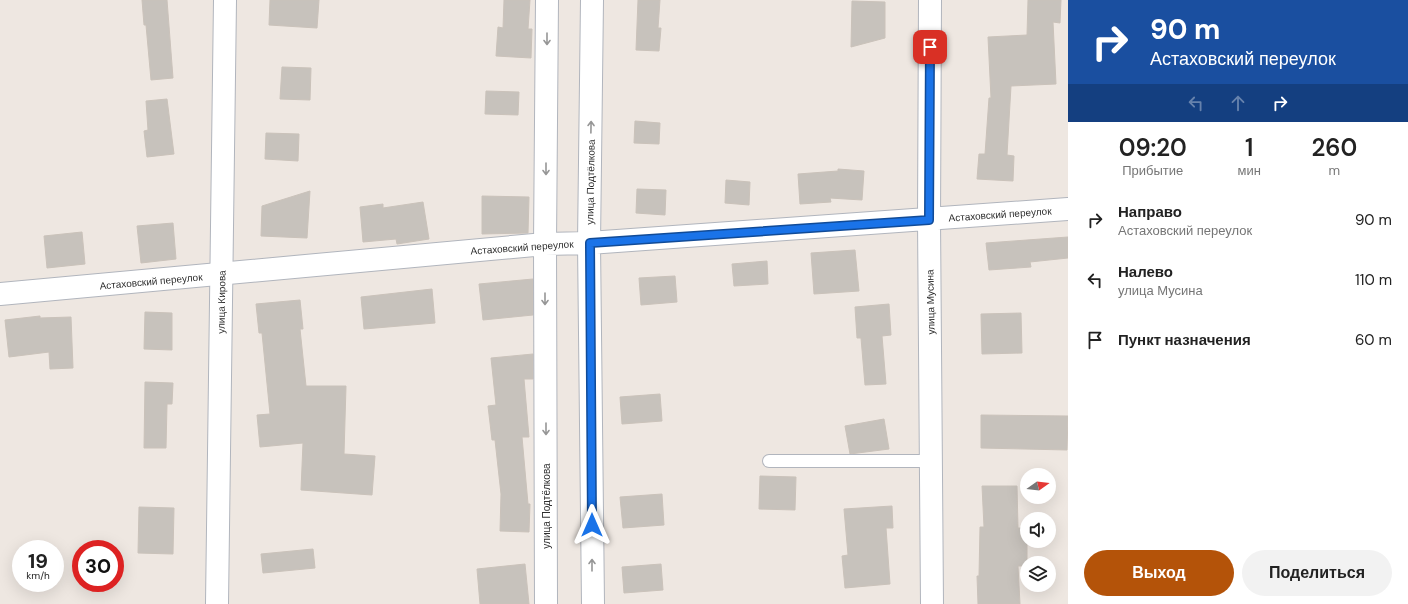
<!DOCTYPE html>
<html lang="ru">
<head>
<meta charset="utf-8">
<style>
  :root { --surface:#fff; --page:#f2f2f2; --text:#222; --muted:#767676; --accent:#b45309 }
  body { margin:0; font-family:"DM Sans",sans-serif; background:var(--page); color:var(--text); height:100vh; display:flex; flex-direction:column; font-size:15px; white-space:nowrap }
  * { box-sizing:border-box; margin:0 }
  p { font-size:13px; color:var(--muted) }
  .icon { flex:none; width:22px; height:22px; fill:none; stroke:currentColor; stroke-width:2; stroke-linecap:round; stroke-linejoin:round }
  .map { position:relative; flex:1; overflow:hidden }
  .panel { display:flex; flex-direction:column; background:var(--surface); width:340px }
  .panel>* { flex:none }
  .hud { background:#1a4fa0; color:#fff; overflow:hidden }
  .needle { width:26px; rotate:76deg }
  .buttons { position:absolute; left:1020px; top:468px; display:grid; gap:8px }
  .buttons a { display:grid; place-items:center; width:36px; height:36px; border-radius:50%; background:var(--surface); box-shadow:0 4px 16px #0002; font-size:20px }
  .speed { position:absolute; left:12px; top:540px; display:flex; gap:8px; font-size:20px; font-weight:700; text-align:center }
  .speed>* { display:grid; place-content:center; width:52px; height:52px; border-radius:50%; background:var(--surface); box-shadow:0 4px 16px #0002; line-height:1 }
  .speed small { font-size:10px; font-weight:400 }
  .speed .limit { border:6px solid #d22; background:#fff; color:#111 }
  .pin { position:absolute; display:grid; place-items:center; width:34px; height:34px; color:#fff; margin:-17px; border-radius:8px; box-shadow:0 2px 6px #0006 }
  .me { position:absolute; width:44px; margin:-22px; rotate:0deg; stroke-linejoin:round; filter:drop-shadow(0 0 3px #0008) }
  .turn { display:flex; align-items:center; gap:14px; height:84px; padding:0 16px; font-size:18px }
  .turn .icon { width:52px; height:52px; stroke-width:2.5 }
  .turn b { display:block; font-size:28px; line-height:34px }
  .lanes { display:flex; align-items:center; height:38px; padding:0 16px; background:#0003; justify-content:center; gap:20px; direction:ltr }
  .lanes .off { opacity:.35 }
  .eta { display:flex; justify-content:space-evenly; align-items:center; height:68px; text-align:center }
  .eta b { font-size:24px; font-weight:600; line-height:28px }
  .primary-button { display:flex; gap:8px; margin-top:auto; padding:8px 16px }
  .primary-button a { flex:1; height:46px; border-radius:24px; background:var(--accent); color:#fff; font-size:16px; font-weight:600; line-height:46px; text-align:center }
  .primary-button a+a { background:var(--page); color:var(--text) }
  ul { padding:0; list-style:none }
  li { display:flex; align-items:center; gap:12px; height:60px; padding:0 16px }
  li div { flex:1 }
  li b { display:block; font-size:15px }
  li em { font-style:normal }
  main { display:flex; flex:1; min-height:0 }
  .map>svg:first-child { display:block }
</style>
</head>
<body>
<main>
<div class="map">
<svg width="1068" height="604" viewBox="0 0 1068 604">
  <rect width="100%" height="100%" fill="#eee7e1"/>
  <!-- building -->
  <path fill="#c7c2bc" stroke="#cac2ba" d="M142 0H167L173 78 151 80 146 25H144Z
    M270 0H319L317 28 269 25Z
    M504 0H530L528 29H532L531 58 496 56 498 27 503 28Z
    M638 0H660L658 28H661L659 51 636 50Z
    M1028 0H1061L1060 23 1053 22 1056 84 1011 86 1007 155 1014 156 1013 181 977 179 979 154H985L989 98H991L988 37 1027 35Z
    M852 1 885 2V38L851 47Z
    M282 67 311 68 310 100 280 99Z
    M486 91 519 92 518 115 485 114Z
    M167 99 174 154 147 157 144 131 148 130 146 101Z
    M635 121 660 123 659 144 634 143Z
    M266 133 299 134 298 161 265 159Z
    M838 169 864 171 862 200 830 198 831 202 800 204 798 174 838 171Z
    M726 180 750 182 749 205 725 203Z
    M637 189 666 190 665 215 636 213Z
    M310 191 307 238 261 236 262 206Z
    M482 196 529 197 528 233 482 234Z
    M423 202 429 239 397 244 396 239 363 242 360 207 383 204V208Z
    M173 223 176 259 141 263 137 226Z
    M82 232 85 264 47 268 44 236Z
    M1068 237V258L1030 262 1031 267 989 270 986 243Z
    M855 250 859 291 814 294 811 253Z
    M767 261 768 284 734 286 732 264Z
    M675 276 677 302 641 305 639 278Z
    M533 279V315L483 320 479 284Z
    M432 289 435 323 364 329 361 297Z
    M300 300 303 329H300L306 386H346L344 454 375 456 372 495 301 490 303 443 260 447 257 415 270 414 262 333H259L256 304Z
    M889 304 891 335 882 336 886 384 865 385 861 338H857L855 307Z
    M145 312 172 313V350L144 349Z
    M1021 313 1022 353 982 354 981 314Z
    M40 316V318L71 317 73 368 50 369 49 352 9 357 5 320Z
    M533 354V379H524L529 437H522L528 504H530L529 532 500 531 501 494 495 440H492L488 406 496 405 491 358Z
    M145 382 173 383 172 404H167L166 448H144Z
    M660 394 662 421 622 424 620 397Z
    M981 415 1068 416 1067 450 981 448Z
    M884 419 889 449 850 454 845 426Z
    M760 476 796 477 795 510 759 509Z
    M982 486H1017L1018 528H1027V566H1018L1020 604H978L977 576H979L980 527H984Z
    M662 494 664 525 623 528 620 497Z
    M892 506 893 528H886L890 584 845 588 842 556 848 555 844 509Z
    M139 507 174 508 173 554 138 553Z
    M313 549 315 568 263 573 261 554Z
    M525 564 529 604H480L477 569Z
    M661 564 663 590 624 593 622 567Z"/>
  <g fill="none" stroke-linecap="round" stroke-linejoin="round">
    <!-- service casing -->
    <g stroke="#b1b5bd" stroke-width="14">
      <path id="service" d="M769 461H932"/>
    </g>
    <!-- minor casing -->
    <g stroke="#b1b5bd" stroke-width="24">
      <path id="minor" d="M592 0 589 243 593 604
        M930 0 929 220 932 604
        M0 294 545 244 589 243 1068 209
        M546 604 545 244 547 0"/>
    </g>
    <!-- tertiary casing -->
    <g stroke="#b1b5bd" stroke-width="24">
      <path id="tertiary" d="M217 604 225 0"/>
    </g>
    <!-- service -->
    <use href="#service" stroke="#fff" stroke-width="12"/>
    <!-- minor -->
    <use href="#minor" stroke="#fff" stroke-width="22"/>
    <!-- tertiary -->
    <use href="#tertiary" stroke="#fff" stroke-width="22"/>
  </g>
  <!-- one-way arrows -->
  <defs><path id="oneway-shaft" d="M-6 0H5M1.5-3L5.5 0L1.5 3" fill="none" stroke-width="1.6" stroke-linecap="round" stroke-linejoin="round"/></defs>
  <g stroke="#969696">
    <use href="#oneway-shaft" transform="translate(547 39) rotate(90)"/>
    <use href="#oneway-shaft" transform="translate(591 127) rotate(-89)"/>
    <use href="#oneway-shaft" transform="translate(546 169) rotate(90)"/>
    <use href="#oneway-shaft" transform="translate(545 299) rotate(90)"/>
    <use href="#oneway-shaft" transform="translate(546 429) rotate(90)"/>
    <use href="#oneway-shaft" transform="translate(592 565) rotate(-90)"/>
  </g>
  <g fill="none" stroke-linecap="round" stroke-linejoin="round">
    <!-- route casing -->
    <g stroke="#114b97" stroke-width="10">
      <path id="route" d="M592 525 590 243 929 220 930 47"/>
    </g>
    <!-- route -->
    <use href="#route" stroke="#1a73e8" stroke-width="7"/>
  </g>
  <g text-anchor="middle" stroke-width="4" stroke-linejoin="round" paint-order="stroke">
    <!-- street labels -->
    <g font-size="10" fill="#2e2e2e" stroke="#fff">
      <text transform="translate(590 182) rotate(-89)" y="4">улица Подтёлкова</text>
      <text transform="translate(1000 214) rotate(-4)" y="4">Астаховский переулок</text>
      <text transform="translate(522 247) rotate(-4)" y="4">Астаховский переулок</text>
      <text transform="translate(151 281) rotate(-5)" y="4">Астаховский переулок</text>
      <text transform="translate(221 302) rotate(-89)" y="4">улица Кирова</text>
      <text transform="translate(930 302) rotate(-91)" y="4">улица Мусина</text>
      <text transform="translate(546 506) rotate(-90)" y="4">улица Подтёлкова</text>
    </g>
  </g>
</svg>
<div class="buttons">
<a><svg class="needle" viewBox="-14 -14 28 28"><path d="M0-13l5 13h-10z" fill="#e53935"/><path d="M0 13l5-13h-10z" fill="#767676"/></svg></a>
<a><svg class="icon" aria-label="sound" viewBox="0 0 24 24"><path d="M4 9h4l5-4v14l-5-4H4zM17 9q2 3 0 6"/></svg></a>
<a><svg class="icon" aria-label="layers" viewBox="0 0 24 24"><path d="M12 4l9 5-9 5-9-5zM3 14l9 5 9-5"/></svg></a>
</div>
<div class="speed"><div>19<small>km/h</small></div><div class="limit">30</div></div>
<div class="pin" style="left:930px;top:47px;background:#d93025"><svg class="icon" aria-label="arrive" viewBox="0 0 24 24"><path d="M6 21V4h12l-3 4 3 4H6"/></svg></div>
<svg class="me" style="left:592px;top:525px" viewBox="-20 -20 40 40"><path d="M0-17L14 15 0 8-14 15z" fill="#1a73e8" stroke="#fff" stroke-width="4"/></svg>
</div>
<section class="panel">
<div class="hud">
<div class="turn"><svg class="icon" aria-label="right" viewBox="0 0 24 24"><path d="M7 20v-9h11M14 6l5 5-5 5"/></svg><div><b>90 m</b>Астаховский переулок</div></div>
<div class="lanes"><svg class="icon off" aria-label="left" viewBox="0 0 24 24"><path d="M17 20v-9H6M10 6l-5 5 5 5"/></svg><svg class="icon off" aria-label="ahead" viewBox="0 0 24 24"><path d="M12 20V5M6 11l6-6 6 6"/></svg><svg class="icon" aria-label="right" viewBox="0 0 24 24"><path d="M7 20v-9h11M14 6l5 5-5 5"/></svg></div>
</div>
<div class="eta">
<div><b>09:20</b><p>Прибытие</p></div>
<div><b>1</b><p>мин</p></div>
<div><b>260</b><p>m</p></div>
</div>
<ul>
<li><svg class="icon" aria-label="right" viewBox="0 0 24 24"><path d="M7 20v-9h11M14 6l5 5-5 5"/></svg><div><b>Направо</b><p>Астаховский переулок</p></div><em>90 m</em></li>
<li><svg class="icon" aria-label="left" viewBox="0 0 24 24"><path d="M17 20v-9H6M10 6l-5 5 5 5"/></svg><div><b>Налево</b><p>улица Мусина</p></div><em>110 m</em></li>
<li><svg class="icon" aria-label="arrive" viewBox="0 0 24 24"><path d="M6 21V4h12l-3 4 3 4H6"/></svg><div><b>Пункт назначения</b></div><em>60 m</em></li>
</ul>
<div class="primary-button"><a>Выход</a><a>Поделиться</a></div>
</section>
</main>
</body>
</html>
